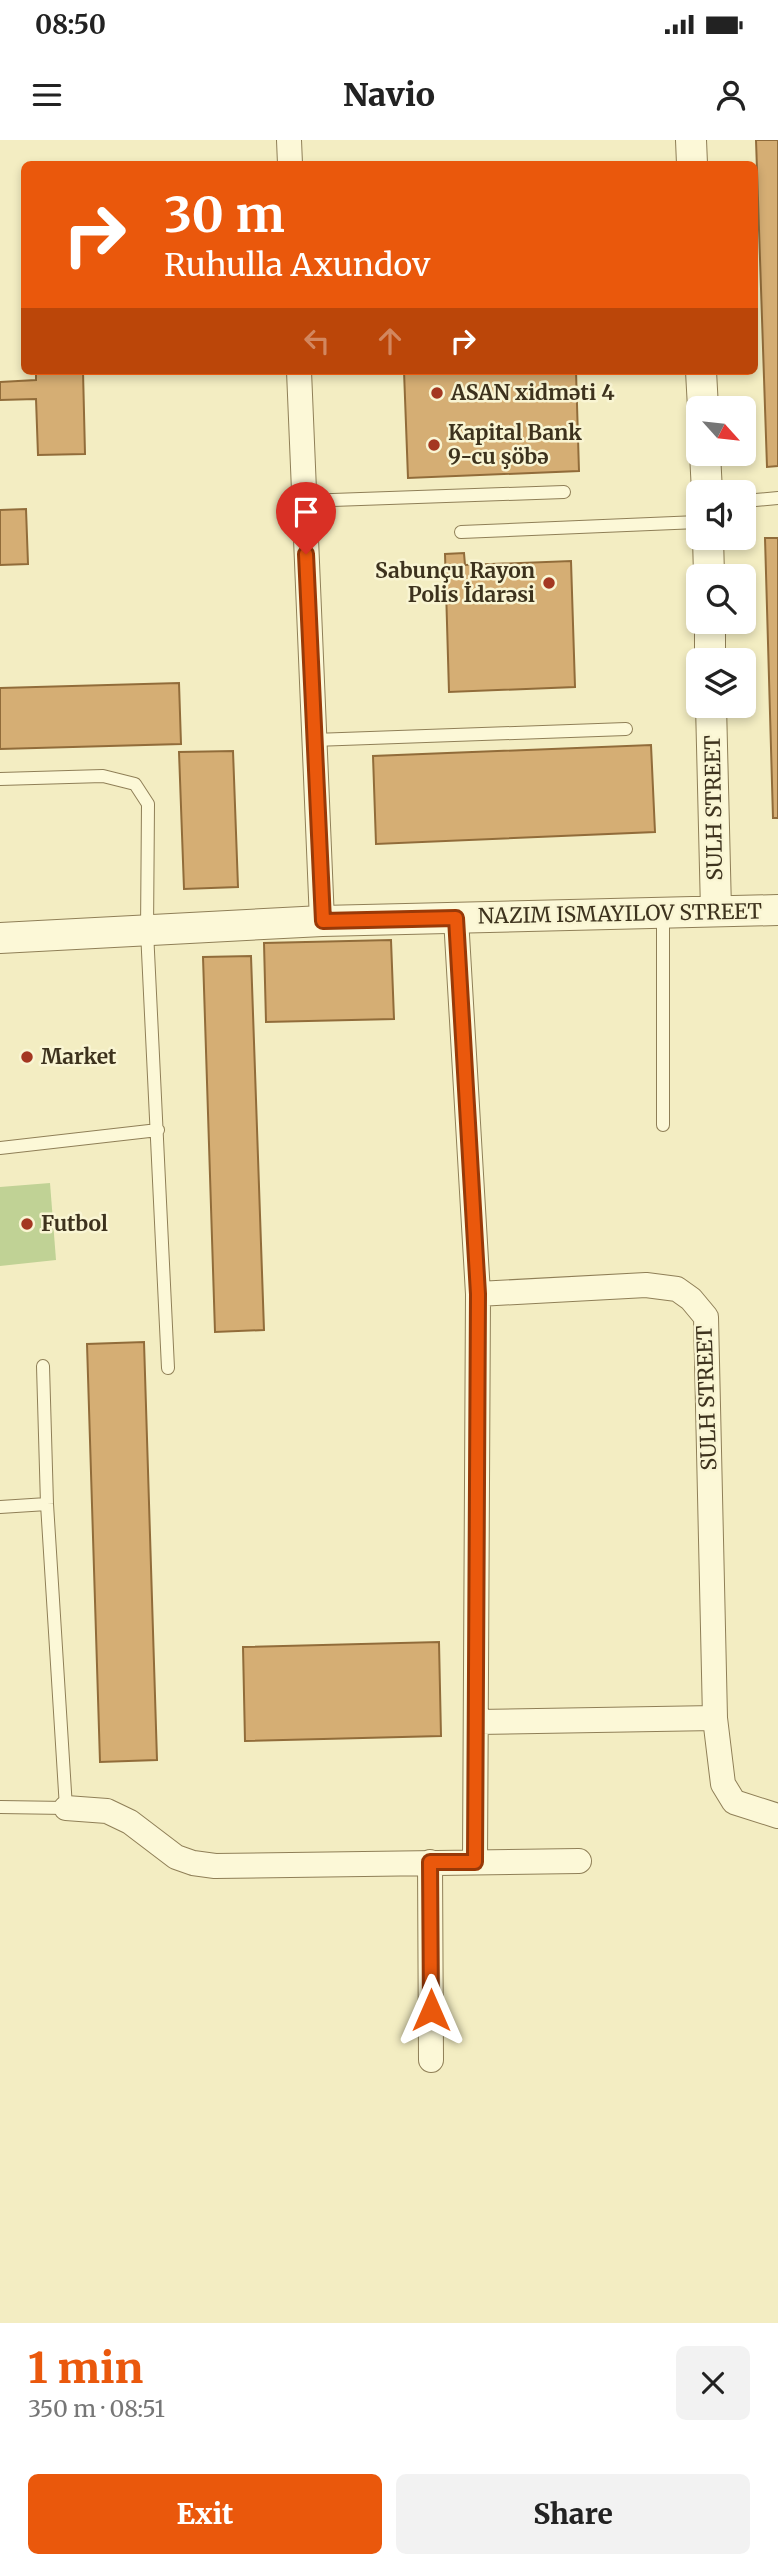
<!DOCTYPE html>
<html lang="en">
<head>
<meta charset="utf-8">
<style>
  :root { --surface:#fff; --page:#f2f2f2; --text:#222; --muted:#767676; --accent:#ea580c }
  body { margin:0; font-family:Merriweather,serif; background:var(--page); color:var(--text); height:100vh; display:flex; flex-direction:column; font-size:26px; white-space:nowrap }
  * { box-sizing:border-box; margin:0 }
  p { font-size:23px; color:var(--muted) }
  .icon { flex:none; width:38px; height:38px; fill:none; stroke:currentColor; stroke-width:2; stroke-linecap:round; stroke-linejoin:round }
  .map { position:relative; height:2183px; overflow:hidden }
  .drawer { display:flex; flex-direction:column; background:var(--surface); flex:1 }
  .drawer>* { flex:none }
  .hud { position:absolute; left:21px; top:21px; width:737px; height:214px; border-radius:10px; box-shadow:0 4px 10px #0003; background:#ea580c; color:#fff; overflow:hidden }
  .needle { width:46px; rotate:117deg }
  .fabs { position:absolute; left:686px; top:256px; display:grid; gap:14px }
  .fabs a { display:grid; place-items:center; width:70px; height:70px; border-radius:10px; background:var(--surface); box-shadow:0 4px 10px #0003; font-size:35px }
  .pin { position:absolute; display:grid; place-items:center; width:60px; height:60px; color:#fff; margin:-72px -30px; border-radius:50% 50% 50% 0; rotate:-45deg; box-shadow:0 0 7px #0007 }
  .pin .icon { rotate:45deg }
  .me { position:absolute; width:77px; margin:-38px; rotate:0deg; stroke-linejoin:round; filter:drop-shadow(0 0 5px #0008) }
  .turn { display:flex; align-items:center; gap:24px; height:147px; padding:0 28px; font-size:32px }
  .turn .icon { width:91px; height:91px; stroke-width:2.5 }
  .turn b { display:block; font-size:49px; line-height:60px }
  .lanes { display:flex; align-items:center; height:66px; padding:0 28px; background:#0003; justify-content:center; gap:35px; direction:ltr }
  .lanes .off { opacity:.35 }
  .round { display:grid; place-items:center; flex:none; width:74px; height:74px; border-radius:10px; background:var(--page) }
  .summary { display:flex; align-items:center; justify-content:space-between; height:119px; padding:0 28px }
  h1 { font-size:42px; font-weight:800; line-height:52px; color:var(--accent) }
  .cta { display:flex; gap:14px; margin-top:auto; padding:14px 28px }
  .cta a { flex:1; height:80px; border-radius:10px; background:var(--accent); color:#fff; font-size:28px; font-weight:800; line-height:80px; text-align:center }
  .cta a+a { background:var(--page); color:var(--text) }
  .status { display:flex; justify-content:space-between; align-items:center; height:49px; padding:0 35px; background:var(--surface); direction:ltr }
  .status svg { height:19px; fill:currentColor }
  header { display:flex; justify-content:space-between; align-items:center; height:91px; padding:0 28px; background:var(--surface); font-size:32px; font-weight:800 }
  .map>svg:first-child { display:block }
</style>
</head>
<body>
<div class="status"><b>08:50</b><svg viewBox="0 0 49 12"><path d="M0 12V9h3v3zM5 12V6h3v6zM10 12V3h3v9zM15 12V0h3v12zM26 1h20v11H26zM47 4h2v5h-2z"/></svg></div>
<header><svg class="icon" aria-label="menu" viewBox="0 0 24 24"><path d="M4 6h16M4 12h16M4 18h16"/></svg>Navio<svg class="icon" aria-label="person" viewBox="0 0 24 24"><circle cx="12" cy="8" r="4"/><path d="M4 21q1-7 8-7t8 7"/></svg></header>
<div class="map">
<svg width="778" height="2183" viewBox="0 0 778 2183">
  <rect width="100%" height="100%" fill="#f3edc2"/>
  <!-- green -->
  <path fill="#c0d295" d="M50 1043 56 1120 0 1126V1047Z"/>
  <!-- building -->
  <path fill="#d5ae74" stroke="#916c3a" stroke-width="2" d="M756 0H778V326L767 327Z
    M36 231H83L85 314 38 315 36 259 0 260V242L36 240Z
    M404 231H576L579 331 408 338Z
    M26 369 28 424 0 425V370Z
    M765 398H778V678H773Z
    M464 413 465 425 571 421 575 547 449 552 445 414Z
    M179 543 181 604 0 609V548Z
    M651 605 655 692 376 704 373 616Z
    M233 611 238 747 184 749 179 612Z
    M391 800 394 879 266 882 264 803Z
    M251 816 264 1190 215 1192 203 817Z
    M144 1202 157 1620 100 1622 87 1204Z
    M439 1502 441 1596 245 1601 243 1507Z"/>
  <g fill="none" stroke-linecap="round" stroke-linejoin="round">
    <!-- service casing -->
    <g stroke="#8f7f57" stroke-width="14">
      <path id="service" d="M304 361 564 352
        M744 361 778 358
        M461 392 698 382
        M314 600 626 589
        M0 639 103 636 135 644 148 664 147 791 168 1228
        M663 985V772
        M0 1008 158 990
        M0 1367 47 1364
        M0 1667 66 1668 47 1364 43 1226"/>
    </g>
    <!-- minor casing -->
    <g stroke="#8f7f57" stroke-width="26">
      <path id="minor" d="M289 0 290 24
        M299 231 322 781
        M456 778 478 1154 475 1722
        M478 1154 646 1145 677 1149 691 1159 706 1177 715 1578 723 1644 734 1662 778 1676
        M477 1582 715 1578
        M66 1668 107 1671 130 1682 176 1717 193 1723 215 1726 579 1721
        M430 1722 431 1920"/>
    </g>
    <!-- tertiary casing -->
    <g stroke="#8f7f57" stroke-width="32">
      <path id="tertiary" d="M691 0 692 24
        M701 231 703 268
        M705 313 707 352
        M708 397 709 436
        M710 481V520
        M711 565 716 770
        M0 798 322 781 778 770"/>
    </g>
    <!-- service -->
    <use href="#service" stroke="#fcf8d7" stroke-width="12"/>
    <!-- minor -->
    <use href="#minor" stroke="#fcf8d7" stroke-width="24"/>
    <!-- tertiary -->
    <use href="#tertiary" stroke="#fcf8d7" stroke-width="30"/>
  </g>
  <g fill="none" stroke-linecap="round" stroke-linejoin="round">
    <!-- route casing -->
    <g stroke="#983908" stroke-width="18">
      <path id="route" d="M306 414 323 781 456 778 478 1154 475 1722H430L431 1870"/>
    </g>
    <!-- route -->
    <use href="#route" stroke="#ea580c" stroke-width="12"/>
  </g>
  <!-- markers -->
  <g fill="#a43721" stroke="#f9f5d3" stroke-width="2.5">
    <circle cx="437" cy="253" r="7"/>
    <circle cx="434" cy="305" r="7"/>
    <circle cx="549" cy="443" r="7"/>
    <circle cx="27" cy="917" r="7"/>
    <circle cx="27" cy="1084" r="7"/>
  </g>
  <g text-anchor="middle" stroke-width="5" stroke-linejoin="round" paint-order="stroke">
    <!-- poi labels -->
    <g font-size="21" font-weight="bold" fill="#3d321d" stroke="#f9f5d3" text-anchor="start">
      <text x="451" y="260">ASAN xidməti 4</text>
      <text x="448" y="300">Kapital Bank<tspan x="448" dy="24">9-cu şöbə</tspan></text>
      <text x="535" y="438" text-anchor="end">Sabunçu Rayon<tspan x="535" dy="24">Polis İdarəsi</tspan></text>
      <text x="41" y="924">Market</text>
      <text x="41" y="1091">Futbol</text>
    </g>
    <!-- street labels -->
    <g font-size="21" fill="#3d321d" stroke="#f9f5d3">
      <text transform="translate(714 668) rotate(-91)" y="7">SULH STREET</text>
      <text transform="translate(620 774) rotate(-1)" y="7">NAZIM ISMAYILOV STREET</text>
      <text transform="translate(707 1258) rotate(-92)" y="7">SULH STREET</text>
    </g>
  </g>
</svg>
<div class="fabs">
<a><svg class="needle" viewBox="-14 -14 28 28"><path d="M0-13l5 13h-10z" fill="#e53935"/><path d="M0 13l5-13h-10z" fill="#767676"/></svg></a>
<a><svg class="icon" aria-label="sound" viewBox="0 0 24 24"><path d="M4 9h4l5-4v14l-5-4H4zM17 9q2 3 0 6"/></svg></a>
<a><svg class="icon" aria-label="search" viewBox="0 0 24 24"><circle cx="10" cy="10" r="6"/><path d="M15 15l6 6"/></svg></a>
<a><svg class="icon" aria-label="layers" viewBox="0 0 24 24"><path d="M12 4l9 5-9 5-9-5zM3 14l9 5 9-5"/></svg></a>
</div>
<div class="pin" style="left:306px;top:414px;background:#d93025"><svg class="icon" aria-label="arrive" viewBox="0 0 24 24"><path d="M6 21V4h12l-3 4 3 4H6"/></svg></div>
<svg class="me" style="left:431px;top:1870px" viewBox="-20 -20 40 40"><path d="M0-17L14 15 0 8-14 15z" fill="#ea580c" stroke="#fff" stroke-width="4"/></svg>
<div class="hud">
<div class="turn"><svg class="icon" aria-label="right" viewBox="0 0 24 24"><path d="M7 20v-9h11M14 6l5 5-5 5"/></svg><div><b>30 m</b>Ruhulla Axundov</div></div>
<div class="lanes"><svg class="icon off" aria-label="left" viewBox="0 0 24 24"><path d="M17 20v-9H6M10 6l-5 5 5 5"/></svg><svg class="icon off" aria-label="ahead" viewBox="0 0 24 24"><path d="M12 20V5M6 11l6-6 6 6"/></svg><svg class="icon" aria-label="right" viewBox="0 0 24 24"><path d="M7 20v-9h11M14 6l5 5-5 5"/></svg></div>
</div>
</div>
<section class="drawer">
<div class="summary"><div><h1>1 min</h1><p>350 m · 08:51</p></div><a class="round"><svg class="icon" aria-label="close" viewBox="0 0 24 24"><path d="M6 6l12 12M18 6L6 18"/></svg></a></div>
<div class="cta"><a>Exit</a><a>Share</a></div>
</section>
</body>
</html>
